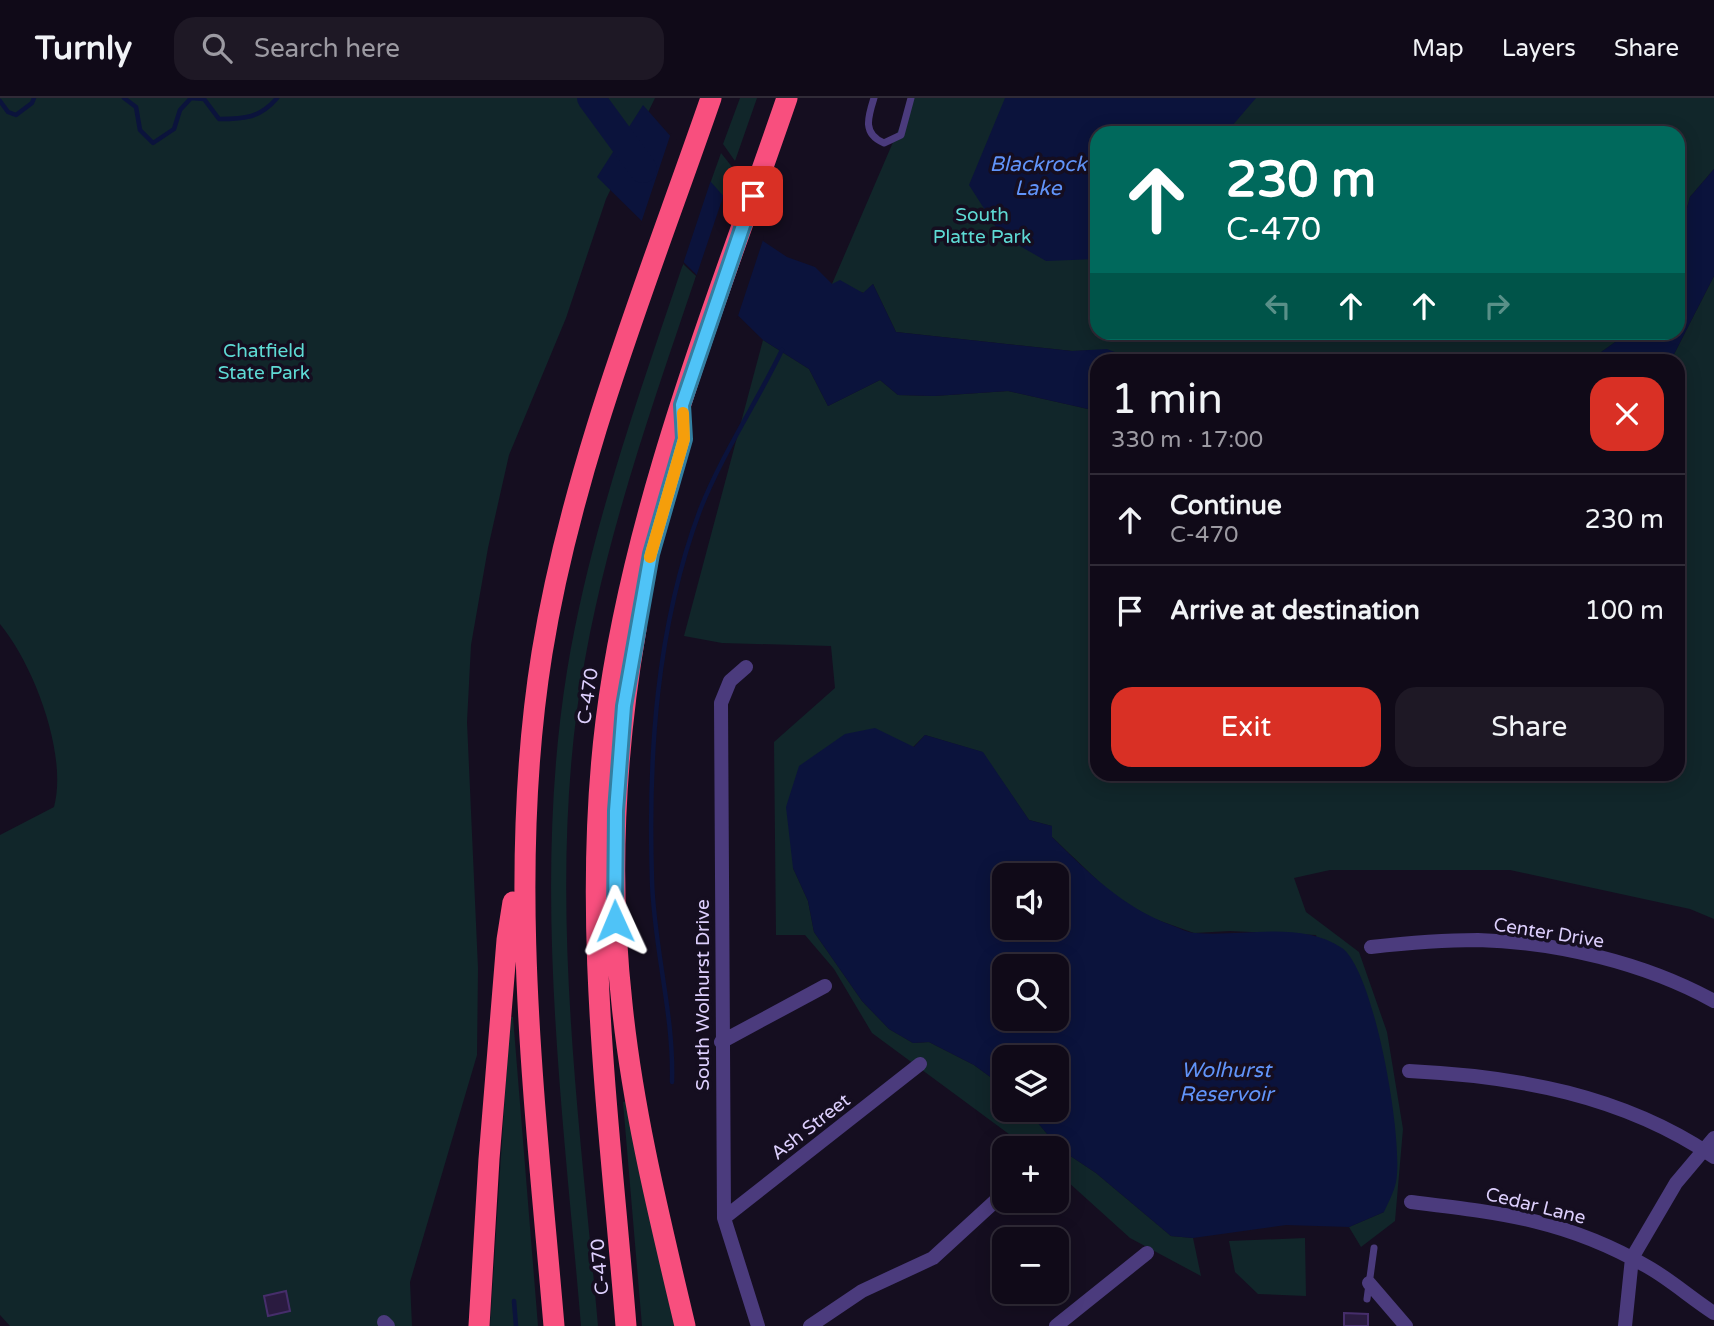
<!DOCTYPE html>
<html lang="en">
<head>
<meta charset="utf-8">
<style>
  :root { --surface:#100a18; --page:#1e1825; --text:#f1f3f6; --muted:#9c9aa2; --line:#302b37; --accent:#d93025 }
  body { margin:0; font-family:"Varela Round",sans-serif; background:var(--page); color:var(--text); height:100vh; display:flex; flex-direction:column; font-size:26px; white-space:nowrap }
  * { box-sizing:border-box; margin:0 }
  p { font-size:23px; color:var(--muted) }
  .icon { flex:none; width:38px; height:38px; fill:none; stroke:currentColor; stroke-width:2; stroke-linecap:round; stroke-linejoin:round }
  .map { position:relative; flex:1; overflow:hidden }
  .sheet { position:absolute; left:1090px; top:256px; width:595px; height:427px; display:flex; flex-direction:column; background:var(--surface); border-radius:21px; box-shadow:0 4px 18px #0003,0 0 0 2px var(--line) }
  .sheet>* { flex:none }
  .banner { position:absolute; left:1090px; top:28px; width:595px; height:214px; border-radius:21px; box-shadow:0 4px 18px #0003,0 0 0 2px var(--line); background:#00695c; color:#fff; overflow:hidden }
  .controls { position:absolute; left:992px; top:765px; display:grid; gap:14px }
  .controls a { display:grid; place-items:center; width:77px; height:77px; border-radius:14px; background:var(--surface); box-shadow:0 4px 18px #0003,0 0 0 2px var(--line); font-size:35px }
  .pin { position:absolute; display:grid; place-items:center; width:60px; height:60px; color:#fff; margin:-30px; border-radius:14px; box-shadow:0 4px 10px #0006 }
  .me { position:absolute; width:77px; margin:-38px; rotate:359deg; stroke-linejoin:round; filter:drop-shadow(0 0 5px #0008) }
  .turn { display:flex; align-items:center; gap:24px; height:147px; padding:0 21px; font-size:32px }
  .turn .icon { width:91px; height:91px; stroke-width:2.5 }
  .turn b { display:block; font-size:49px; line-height:60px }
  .lanes { display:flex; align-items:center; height:66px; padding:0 21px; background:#0003; justify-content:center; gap:35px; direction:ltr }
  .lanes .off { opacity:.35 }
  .round { display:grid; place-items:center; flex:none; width:74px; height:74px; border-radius:21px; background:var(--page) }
  .headline { display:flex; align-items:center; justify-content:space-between; height:119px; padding:0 21px }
  h1 { font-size:42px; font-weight:600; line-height:52px }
  .primary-button { display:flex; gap:14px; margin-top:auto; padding:14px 21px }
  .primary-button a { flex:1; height:80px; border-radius:21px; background:var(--accent); color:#fff; font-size:28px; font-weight:600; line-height:80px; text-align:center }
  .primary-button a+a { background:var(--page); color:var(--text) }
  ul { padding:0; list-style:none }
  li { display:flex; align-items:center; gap:21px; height:91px; padding:0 21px; border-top:2px solid var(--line) }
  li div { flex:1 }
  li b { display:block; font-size:26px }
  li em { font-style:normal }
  header { display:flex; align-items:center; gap:42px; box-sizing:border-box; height:98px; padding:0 35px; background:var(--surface); border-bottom:2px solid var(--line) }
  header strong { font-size:33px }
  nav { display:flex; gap:38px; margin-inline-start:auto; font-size:24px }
  .search { width:490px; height:63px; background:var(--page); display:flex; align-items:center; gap:18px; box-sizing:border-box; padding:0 24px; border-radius:21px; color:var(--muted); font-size:26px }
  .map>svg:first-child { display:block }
</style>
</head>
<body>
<header>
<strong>Turnly</strong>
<div class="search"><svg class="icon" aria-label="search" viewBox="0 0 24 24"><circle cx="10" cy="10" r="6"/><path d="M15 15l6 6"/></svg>Search here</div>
<nav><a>Map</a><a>Layers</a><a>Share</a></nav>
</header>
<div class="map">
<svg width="1714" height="1228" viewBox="0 0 1714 1228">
  <rect width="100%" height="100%" fill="#150e20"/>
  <!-- green -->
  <path fill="#11262a" d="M0 0H655L606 101 566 220 509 357 488 450 471 547 467 624 478 870 477 957 410 1184 412 1228H10L0 1217V737L54 709C68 657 34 567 0 526Z
    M740 0H757L735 63 723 46Z
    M912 0H1714V71L1690 99 1678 143V35H1097V234L1628 235 1590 262H1135L1107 252 1072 253 896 234 873 186 864 195 832 186Z
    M721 55 733 70 722 100 710 86Z
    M683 166 696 178C648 320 597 463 577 612 550 816 580 1024 598 1228H581C563 1011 532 790 567 573 590 433 638 300 683 166Z
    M1714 178V821L1690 811 1510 772H1330L1294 780 1306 814 1359 854 1387 934 1403 1031 1395 1123 1361 1149 1349 1129 1384 1114 1316 837 1230 833 1194 835 1152 820 1114 798 1052 739V728L1029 722 982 654 925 637 793 770 808 803 814 834 862 903 889 931 913 945 929 944 974 967 1004 989V1012H1027L1060 1051 1096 1075 1171 1138 1193 1140 1201 1178 1130 1140 1057 1074V1050H1028L872 935 834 871 805 837H776L774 644 835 590 831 548 722 545 684 538 763 242 809 271 828 308 880 282 898 297 934 298 1008 293 1097 313V676H1678V262H1671Z
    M510 919H513L538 1228H490Z
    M627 1003 674 1228H642L623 1004Z
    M1305 1140 1306 1198 1258 1196 1235 1174 1229 1143Z"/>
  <!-- water -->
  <path fill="#0b133c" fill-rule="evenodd" d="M1005 0H1256L1226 35H1097V161L1046 163 1001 137 969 87Z
    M643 7 763 143 787 159 815 169 832 186 840 182 863 195 873 186 896 234 1072 253 1107 251 1135 262H1097V313L1008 293 934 298 898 297 880 282 828 308 809 271 763 242 597 79Z
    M1714 71V178L1671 262H1590L1628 235 1678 234V143L1690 99Z
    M875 630 914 649 925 637 983 654 1029 722 1052 728V739C1089 775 1122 809 1171 827 1179 830 1188 835 1196 835 1242 839 1301 822 1342 850 1375 874 1404 1044 1396 1084 1394 1094 1388 1105 1384 1114L1349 1129 1286 1127 1193 1140 1171 1138 1096 1075 1060 1051 1027 1012H1057V959H1004V989L974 967 929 944 913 945 889 931 862 903 814 834 808 803 793 770 786 709 799 668 845 636ZM1004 777H1057V830H1004ZM1004 868H1057V920H1004Z"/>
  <!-- pier -->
  <path fill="#150e20" d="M671 35 711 82 682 169 640 128Z
    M724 96 764 139 737 221 695 182Z"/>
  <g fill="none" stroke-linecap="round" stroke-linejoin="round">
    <!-- stream -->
    <path stroke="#0b133c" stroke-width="4.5" d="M124 0 136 9 140 32 153 45 174 31 180 12 191 0 204 1 219 21C245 21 260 20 277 0
      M0 3 8 14 16 17 32 5 34 0
      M672 984C674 916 654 851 652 783 648 659 656 530 700 412 722 356 756 306 782 252
      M514 1203 516 1228"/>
    <!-- river -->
    <path stroke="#0b133c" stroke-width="28" d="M591 0 643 71"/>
  </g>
  <!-- building -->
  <path fill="#2a1b40" stroke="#462e6b" stroke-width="2" d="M286 1193 290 1213 268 1218 264 1198Z
    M1344 1215 1368 1216V1228H1344Z"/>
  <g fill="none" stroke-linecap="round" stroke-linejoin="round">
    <!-- service -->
    <path stroke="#4b3b7d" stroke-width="7" d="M874 0C868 19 862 36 884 45L901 37 911 0
      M1367 1201 1374 1150"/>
    <!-- minor -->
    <path stroke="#4b3b7d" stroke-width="14" d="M746 569 730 583 721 605 724 1120 758 1228
      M1371 849C1406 845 1442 842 1478 842 1557 844 1645 865 1714 903
      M721 944 825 888
      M1409 973C1516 978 1623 997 1714 1059
      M1411 1104C1502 1115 1567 1122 1648 1169 1671 1182 1692 1201 1714 1215
      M724 1120 920 966
      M1369 1185 1406 1228
      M384 1224 388 1228
      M810 1228 862 1193 933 1160 1004 1095
      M1056 1228 1147 1155
      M1625 1228 1632 1160 1676 1085 1714 1040"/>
    <!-- motorway -->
    <path stroke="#f84f7e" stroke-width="21" d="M636 531C615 654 608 781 622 906 633 1014 660 1122 685 1228
      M479 1228 489 1061 507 842 513 804
      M554 1228C535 1004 506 779 542 555 573 364 648 182 711 0
      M626 1228C610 1027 581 824 606 623 633 408 717 204 787 0"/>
  </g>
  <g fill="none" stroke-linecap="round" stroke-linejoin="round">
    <!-- route casing -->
    <g stroke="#337fa1" stroke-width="18">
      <path id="route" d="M615 823 616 713 624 608 651 456 684 341 682 307 753 98"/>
    </g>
    <!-- route -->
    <use href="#route" stroke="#4fc3f7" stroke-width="12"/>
    <!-- slow -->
    <path stroke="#f59e0b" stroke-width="12" d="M650 459 684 341 683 315"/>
  </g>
  <g text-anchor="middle" stroke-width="7" stroke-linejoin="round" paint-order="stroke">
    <!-- park labels -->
    <g font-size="19" fill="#5edad4" stroke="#150e20">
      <text x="982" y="123">South<tspan x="982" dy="22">Platte Park</tspan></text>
      <text x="264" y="259">Chatfield<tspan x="264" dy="22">State Park</tspan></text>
    </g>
    <!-- street labels -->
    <g font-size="19" fill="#ddcffd" stroke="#150e20">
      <text transform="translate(587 598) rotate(-82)" y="7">C-470</text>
      <text transform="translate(1549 834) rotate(9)" y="7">Center Drive</text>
      <text transform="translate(702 897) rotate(-90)" y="7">South Wolhurst Drive</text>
      <text transform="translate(810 1028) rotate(-38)" y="7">Ash Street</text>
      <text transform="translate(1536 1107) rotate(14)" y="7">Cedar Lane</text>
      <text transform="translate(599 1169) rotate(-95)" y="7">C-470</text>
    </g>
    <!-- water labels -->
    <g font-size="21" font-style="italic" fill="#6194f9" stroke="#150e20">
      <text x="1038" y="73">Blackrock<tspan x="1038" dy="24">Lake</tspan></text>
      <text x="1226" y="979">Wolhurst<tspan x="1226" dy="24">Reservoir</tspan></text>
    </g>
  </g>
</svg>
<div class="controls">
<a><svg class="icon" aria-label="sound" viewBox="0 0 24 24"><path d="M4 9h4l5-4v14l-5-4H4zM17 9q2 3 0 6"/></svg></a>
<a><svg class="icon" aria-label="search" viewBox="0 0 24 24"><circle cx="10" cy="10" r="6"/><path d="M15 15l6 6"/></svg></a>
<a><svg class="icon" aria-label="layers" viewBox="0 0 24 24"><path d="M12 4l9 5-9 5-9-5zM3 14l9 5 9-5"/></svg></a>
<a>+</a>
<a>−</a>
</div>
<div class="pin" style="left:753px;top:98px;background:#d93025"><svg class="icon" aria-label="arrive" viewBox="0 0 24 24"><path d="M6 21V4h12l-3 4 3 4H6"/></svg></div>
<svg class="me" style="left:615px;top:823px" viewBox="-20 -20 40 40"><path d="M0-17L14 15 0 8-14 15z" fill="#4fc3f7" stroke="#fff" stroke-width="4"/></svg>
<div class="banner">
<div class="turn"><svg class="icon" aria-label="ahead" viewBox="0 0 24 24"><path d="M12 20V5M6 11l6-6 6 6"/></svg><div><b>230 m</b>C-470</div></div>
<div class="lanes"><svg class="icon off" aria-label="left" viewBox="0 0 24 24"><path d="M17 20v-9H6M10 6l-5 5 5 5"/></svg><svg class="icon" aria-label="ahead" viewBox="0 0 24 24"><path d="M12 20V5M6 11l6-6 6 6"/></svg><svg class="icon" aria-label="ahead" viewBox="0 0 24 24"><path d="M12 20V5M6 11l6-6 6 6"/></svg><svg class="icon off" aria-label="right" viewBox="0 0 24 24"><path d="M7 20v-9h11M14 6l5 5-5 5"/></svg></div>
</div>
<section class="sheet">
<div class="headline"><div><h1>1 min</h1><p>330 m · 17:00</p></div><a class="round" style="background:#d93025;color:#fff"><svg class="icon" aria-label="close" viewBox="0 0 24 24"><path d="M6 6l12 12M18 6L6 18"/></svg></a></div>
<ul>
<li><svg class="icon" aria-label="ahead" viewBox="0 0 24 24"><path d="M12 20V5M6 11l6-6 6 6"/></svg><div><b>Continue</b><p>C-470</p></div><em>230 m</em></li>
<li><svg class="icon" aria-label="arrive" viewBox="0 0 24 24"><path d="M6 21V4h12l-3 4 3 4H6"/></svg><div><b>Arrive at destination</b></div><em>100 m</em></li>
</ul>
<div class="primary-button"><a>Exit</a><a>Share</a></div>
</section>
</div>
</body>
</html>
